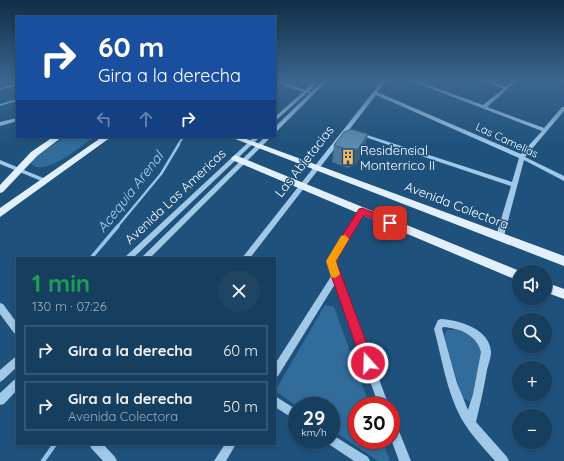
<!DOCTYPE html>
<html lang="es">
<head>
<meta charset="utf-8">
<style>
  :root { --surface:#163e5e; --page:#1f4564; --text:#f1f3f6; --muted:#9eaebc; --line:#355773 }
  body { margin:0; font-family:Quicksand,sans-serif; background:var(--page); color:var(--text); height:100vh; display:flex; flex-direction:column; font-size:15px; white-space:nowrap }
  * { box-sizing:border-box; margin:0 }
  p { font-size:13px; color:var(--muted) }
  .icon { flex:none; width:22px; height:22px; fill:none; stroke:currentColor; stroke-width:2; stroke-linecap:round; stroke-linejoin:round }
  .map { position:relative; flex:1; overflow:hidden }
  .drawer { position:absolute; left:16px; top:257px; width:260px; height:188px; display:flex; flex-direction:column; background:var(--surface); border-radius:0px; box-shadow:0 2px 6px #0003,0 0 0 1px var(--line) }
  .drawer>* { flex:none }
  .hud { position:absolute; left:16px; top:16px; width:260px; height:122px; border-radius:0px; box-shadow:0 2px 6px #0003,0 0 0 1px var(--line); background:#1a4fa0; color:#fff; overflow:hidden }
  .controls { position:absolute; left:512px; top:265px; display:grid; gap:8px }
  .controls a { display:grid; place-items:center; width:40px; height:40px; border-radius:50%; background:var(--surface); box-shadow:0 2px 6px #0003,0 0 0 1px var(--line); font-size:20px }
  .speed { position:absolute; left:288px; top:397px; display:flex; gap:8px; font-size:20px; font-weight:700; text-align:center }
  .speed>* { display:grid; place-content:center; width:52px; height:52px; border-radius:50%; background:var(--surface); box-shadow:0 2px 6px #0003,0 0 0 1px var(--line); line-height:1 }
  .speed small { font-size:10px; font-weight:400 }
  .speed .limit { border:6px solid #d22; background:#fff; color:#111 }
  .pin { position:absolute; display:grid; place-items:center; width:34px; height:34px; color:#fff; margin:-17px; border-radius:8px; box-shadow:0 2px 6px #0006 }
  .me { position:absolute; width:44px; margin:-22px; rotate:340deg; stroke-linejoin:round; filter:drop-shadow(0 0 3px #0008) }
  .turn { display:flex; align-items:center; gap:14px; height:84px; padding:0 16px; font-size:18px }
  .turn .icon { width:52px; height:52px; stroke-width:2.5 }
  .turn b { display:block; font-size:28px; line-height:34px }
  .lanes { display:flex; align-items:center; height:38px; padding:0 16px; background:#0003; justify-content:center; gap:20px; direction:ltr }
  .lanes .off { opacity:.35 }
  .round { display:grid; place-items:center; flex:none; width:42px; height:42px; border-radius:21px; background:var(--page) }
  .head { display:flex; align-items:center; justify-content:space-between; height:68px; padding:0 16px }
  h1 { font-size:24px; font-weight:800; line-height:30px; color:#1e9e55 }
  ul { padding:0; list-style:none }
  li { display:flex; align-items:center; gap:12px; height:50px; margin:0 8px 6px; padding:0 8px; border:2px solid var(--line); border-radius:0px }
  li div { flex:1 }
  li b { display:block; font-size:15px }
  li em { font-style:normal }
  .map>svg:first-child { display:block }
</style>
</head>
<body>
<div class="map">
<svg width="564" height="461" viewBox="0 0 564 461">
  <rect width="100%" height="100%" fill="#1e527d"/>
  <!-- green -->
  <path fill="#316c9b" d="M65 137H94C81 146 46 177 31 164V161L34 157Z
    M325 305 334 307 370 406H357V440H382L390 461H378L331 429V406H297L275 391Z
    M457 329 471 336 483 346 471 402 462 398 444 336 447 330Z"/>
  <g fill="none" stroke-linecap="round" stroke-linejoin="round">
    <!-- stream-far3 -->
    <path stroke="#94c5e9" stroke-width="2" d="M178 145 183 137"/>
    <!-- stream-far2 -->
    <path stroke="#94c5e9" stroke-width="2.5" d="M117 227 161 174 179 144"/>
    <!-- stream-far1 -->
    <path stroke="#94c5e9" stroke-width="3.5" d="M91 258 118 226"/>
    <!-- stream -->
    <path stroke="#94c5e9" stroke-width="4.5" d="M43 461 55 444"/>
    <!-- minor -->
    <path fill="#a1c8e7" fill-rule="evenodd" d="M275 81H281L305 90 314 81H319L309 91 310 92V93H307L275 121V117L303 92 275 82Z
      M322 81H327L277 131 275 132V127Z
      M382 81H386L377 92 521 154 542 131 411 81H417L483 105 503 89 483 81H490L506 86 512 81H517L487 107 544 128 562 107H564V111L525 157 564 176V181L524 160 504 236 503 238H497L496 236 511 186 356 134 357 133H361L512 182 519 158 376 95 250 258H242Z
      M17 83V85L0 90V88Z
      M17 99V101L0 106V104Z
      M17 118V121L0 126V122Z
      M254 137H260L133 258H124Z
      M265 137H271L150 258H141Z
      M0 160 48 180 49 181 46 183 44 182 0 164Z
      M360 209H364L365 211 335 261 389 406H379L335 284 278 376 275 378V364L332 275 327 261Z
      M0 303 3 304 17 323V334L14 333 0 314Z
      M441 319C459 320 490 329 491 352 491 358 488 365 487 370 484 388 480 405 476 422L507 457 509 461H495C483 447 470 434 461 418 446 390 442 358 434 329L438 320ZM443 327C459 328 477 335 481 352L473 394 468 410 457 383 442 329Z
      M17 356V367L3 380 0 382V370L14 358Z
      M17 378V390L4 404 0 405V393L14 380Z
      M275 396 297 410V421L275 407Z
      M391 420 395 421 411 461H399L391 439Z
      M331 434 368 457 370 461H354L327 443 326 440H331Z
      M90 444H103L115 457 117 461H103L91 448Z
      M225 444H236L226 461H214Z"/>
    <!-- major -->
    <path fill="#e2f0fd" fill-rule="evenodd" d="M53 137H62L37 156 3 192 0 193V185L31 152Z
      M102 137H111L0 217V208Z
      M230 137H241L564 256V266Z
      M235 155 522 272H519V281L232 160 231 158Z
      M545 282 564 289V299L545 292Z"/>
  </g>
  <!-- wall -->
  <path fill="#4e7897" d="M368 134 364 151 355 165 348 168 332 162 334 145Z"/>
  <!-- shaded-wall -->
  <path fill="#40617b" d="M368 134 364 151 355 165 348 168 352 151Z"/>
  <!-- building -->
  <path fill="#5b8bb0" stroke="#40617b" d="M351 129 368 134 359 148 352 151 334 145 344 132Z"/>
  <!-- sky -->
  <linearGradient id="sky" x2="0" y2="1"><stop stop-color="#102d45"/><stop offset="0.55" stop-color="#3b668f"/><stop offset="1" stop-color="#3b668f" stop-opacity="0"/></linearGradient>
  <rect width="564" height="146" fill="url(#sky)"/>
  <!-- route -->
  <path fill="#e11d48" stroke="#92132f" d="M362 208 394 220 395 223 390 226 364 215 336 261 374 363 372 367 368 369 364 367 362 363 326 261 359 209Z"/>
  <!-- slow -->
  <path fill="#f59e0b" d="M345 235 349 239 336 261 340 274 335 278 331 277 326 261 341 236Z"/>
  <!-- icons -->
  <defs>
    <g id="building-bare" transform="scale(1.2)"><path d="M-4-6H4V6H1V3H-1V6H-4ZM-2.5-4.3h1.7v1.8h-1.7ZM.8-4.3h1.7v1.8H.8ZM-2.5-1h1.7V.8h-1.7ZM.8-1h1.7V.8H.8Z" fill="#f6ba60" stroke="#1e527d" stroke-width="2.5" paint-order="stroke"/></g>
  </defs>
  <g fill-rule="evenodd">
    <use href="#building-bare" x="348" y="157"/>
  </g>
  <g text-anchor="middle" stroke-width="3" stroke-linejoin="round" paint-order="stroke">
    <!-- far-street labels -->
    <g font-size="11" fill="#fff" stroke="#1e527d">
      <text transform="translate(507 140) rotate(25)" y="4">Las Camelias</text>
    </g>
    <!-- poi labels -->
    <g font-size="13" fill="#fff" stroke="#1e527d" text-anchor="start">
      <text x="360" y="155">Residencial<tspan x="360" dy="15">Monterrico II</tspan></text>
    </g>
    <!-- street labels -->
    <g font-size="13" fill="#fff" stroke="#1e527d">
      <text transform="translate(304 161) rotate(-52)" y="5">Las Abietacias</text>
      <text transform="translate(175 196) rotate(-43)" y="5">Avenida Las Americas</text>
      <text transform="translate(457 205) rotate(21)" y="5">Avenida Colectora</text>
    </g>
    <!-- water labels -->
    <g font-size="14" font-style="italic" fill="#acd2ef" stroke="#1e527d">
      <text transform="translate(130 192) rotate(-52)" y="5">Acequia Arenal</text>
    </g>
  </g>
</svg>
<div class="controls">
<a><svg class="icon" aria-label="sound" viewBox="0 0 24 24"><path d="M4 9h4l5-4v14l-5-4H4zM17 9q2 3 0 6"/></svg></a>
<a><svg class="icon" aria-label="search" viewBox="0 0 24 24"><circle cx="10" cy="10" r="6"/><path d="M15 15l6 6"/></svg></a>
<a>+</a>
<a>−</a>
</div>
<div class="speed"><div>29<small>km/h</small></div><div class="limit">30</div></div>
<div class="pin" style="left:390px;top:223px;background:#d93025"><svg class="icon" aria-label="arrive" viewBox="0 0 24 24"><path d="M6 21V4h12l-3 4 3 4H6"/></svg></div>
<svg class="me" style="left:368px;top:363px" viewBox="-20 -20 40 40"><circle r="17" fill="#e11d48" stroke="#fff" stroke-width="3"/><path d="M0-11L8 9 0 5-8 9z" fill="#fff"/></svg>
<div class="hud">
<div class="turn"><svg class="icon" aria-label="right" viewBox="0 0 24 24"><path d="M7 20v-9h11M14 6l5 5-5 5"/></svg><div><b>60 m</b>Gira a la derecha</div></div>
<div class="lanes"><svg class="icon off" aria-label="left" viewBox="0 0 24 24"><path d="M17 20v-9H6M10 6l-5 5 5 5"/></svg><svg class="icon off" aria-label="ahead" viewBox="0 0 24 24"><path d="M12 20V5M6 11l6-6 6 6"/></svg><svg class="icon" aria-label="right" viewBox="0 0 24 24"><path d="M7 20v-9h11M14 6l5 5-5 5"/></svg></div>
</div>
<section class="drawer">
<div class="head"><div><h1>1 min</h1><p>130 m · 07:26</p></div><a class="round"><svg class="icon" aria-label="close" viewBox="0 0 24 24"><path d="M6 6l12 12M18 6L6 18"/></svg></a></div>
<ul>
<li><svg class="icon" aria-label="right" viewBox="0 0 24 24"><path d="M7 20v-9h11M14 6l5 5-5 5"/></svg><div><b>Gira a la derecha</b></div><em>60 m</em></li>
<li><svg class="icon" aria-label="right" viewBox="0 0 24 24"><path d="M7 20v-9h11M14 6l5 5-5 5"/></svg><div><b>Gira a la derecha</b><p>Avenida Colectora</p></div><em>50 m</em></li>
</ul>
</section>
</div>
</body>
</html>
